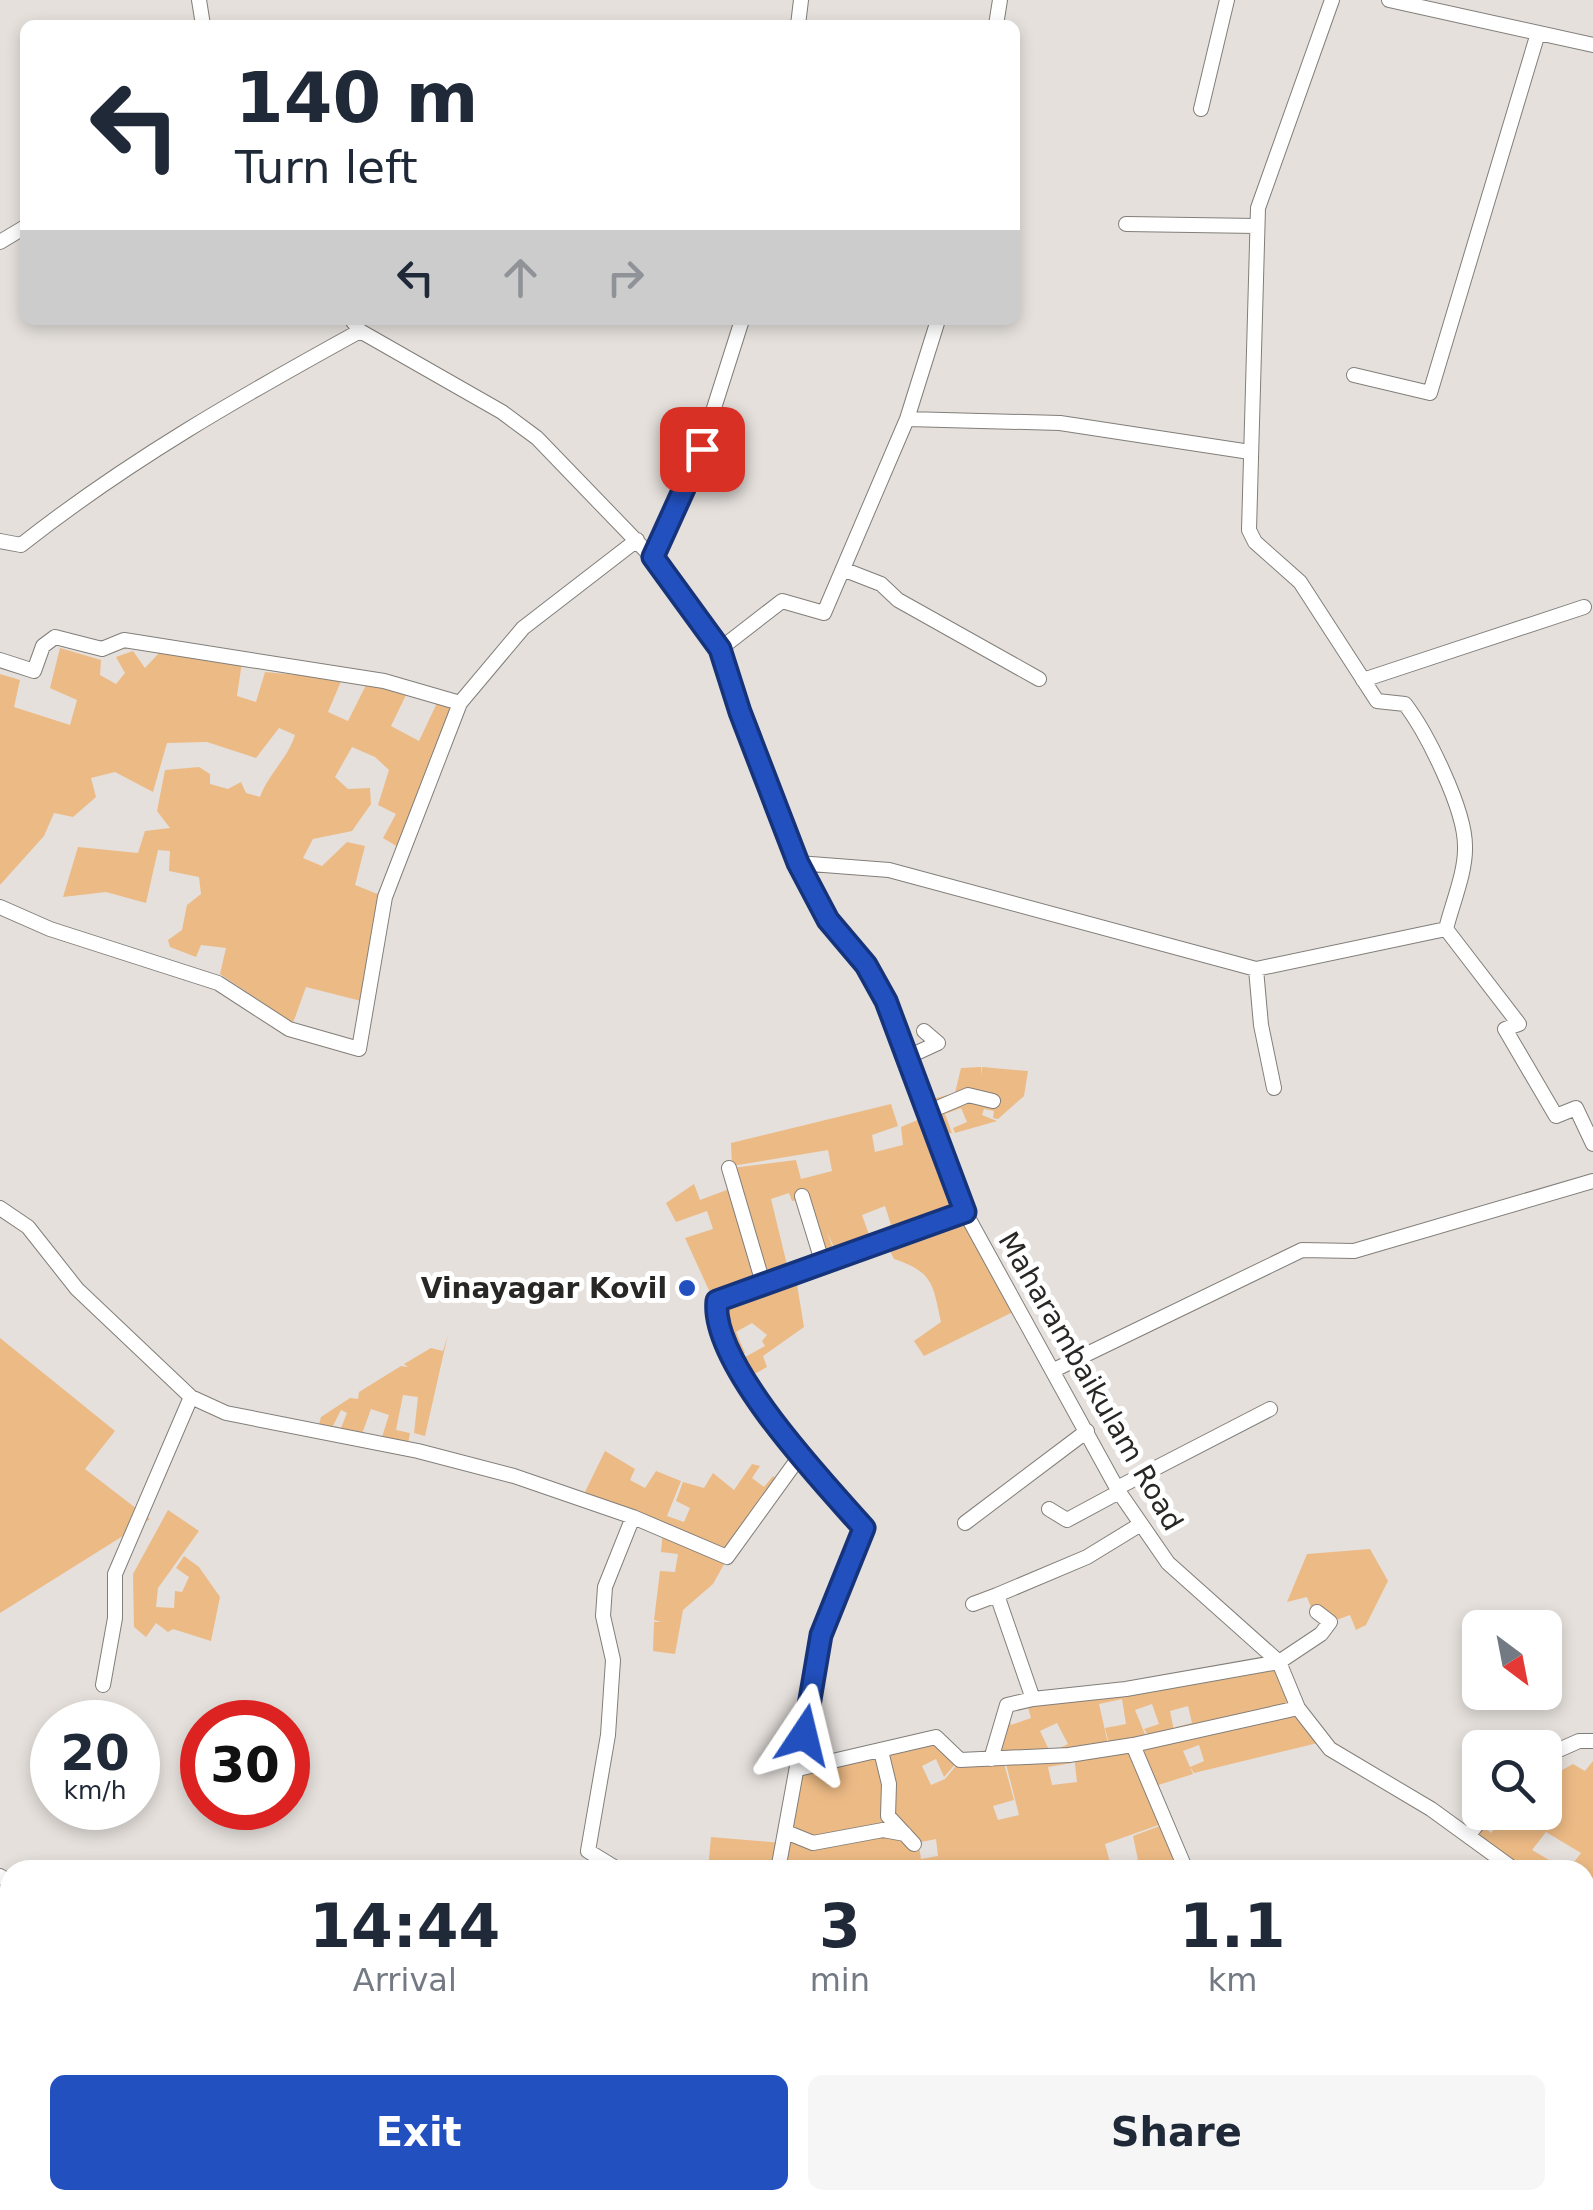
<!DOCTYPE html>
<html lang="en">
<head>
<meta charset="utf-8">
<style>
  :root { --surface:#fff; --page:#f6f6f7; --text:#1f2937; --muted:#747a83; --accent:#2250be }
  body { margin:0; font-family:"DejaVu Sans",sans-serif; background:var(--page); color:var(--text); height:100vh; display:flex; flex-direction:column; font-size:38px; white-space:nowrap }
  * { box-sizing:border-box; margin:0 }
  p { font-size:32px; color:var(--muted) }
  .icon { flex:none; width:55px; height:55px; fill:none; stroke:currentColor; stroke-width:2; stroke-linecap:round; stroke-linejoin:round }
  .map { position:relative; flex:1; overflow:hidden }
  .details { position:absolute; left:0px; top:1860px; width:1595px; height:350px; display:flex; flex-direction:column; background:var(--surface); border-radius:30px 30px 0 0; box-shadow:0 5px 15px #0003 }
  .details>* { flex:none }
  .hud { position:absolute; left:20px; top:20px; width:1000px; height:305px; border-radius:15px; box-shadow:0 5px 15px #0003; background:#fff; color:var(--text); overflow:hidden }
  .needle { width:65px; rotate:148deg }
  .fabs { position:absolute; left:1462px; top:1610px; display:grid; gap:20px }
  .fabs a { display:grid; place-items:center; width:100px; height:100px; border-radius:15px; background:var(--surface); box-shadow:0 5px 15px #0003; font-size:50px }
  .speed { position:absolute; left:30px; top:1700px; display:flex; gap:20px; font-size:50px; font-weight:700; text-align:center }
  .speed>* { display:grid; place-content:center; width:130px; height:130px; border-radius:50%; background:var(--surface); box-shadow:0 5px 15px #0003; line-height:1 }
  .speed small { font-size:25px; font-weight:400 }
  .speed .limit { border:15px solid #d22; background:#fff; color:#111 }
  .pin { position:absolute; display:grid; place-items:center; width:85px; height:85px; color:#fff; margin:-42px; border-radius:20px; box-shadow:0 5px 15px #0006 }
  .me { position:absolute; width:110px; margin:-55px; rotate:10deg; stroke-linejoin:round; filter:drop-shadow(0 0 8px #0008) }
  .turn { display:flex; align-items:center; gap:35px; height:210px; padding:0 50px; font-size:45px }
  .turn .icon { width:130px; height:130px; stroke-width:2.5 }
  .turn b { display:block; font-size:70px; line-height:85px }
  .lanes { display:flex; align-items:center; height:95px; padding:0 50px; background:#0003; justify-content:center; gap:50px; direction:ltr }
  .lanes .off { opacity:.35 }
  .eta { display:flex; justify-content:space-evenly; align-items:center; height:170px; text-align:center }
  .eta b { font-size:60px; font-weight:600; line-height:70px }
  .button { display:flex; gap:20px; margin-top:auto; padding:20px 50px }
  .button a { flex:1; height:115px; border-radius:15px; background:var(--accent); color:#fff; font-size:40px; font-weight:600; line-height:115px; text-align:center }
  .button a+a { background:var(--page); color:var(--text) }
  .map>svg:first-child { display:block }
</style>
</head>
<body>
<div class="map">
<svg width="1593" height="2210" viewBox="0 0 1593 2210">
  <rect width="100%" height="100%" fill="#e5e0dc"/>
  <!-- green -->
  <path fill="#ecba85" d="M60 648 101 660 100 675 116 684 125 673 116 657 133 651 145 668 160 652 242 662 237 696 256 702 265 672 342 679 328 712 348 721 366 685 407 693 391 726 419 741 437 703 452 707 398 847 383 838 396 814 378 805 389 770 375 757 352 747 335 777 348 789 370 788 371 804 352 831 313 839 303 858 322 866 347 842 365 846 355 885 380 895 365 1002 306 987 293 1023 220 974 226 948 201 945 196 957 170 947 168 940 182 930 187 905 201 894 199 877 169 871 170 851 158 850 146 903 106 892 63 897 78 847 138 853 145 831 170 828 157 811 165 770 199 767 210 774V784L228 789 241 782 246 793 260 797C269 773 288 758 295 735L279 728 256 758 207 742 167 743 153 792 115 772 91 778 96 797 73 817 54 813 44 836 0 885V674L20 680 14 707 70 725 77 700 50 688Z
    M981 1067V1075L982 1067 1028 1071 1024 1096 998 1119 993 1118 994 1111 984 1109 982 1115 997 1121 955 1133 953 1128 967 1122 961 1108 945 1114 952 1133 939 1135 930 1112 967 1094 929 1110 925 1101 955 1093 961 1068Z
    M891 1104 898 1126 872 1135 875 1152 903 1145 901 1127 927 1116 963 1211 874 1239 872 1233 891 1225 885 1206 862 1215 871 1240 837 1254 827 1232 835 1254 823 1258 799 1200 792 1201 789 1193 771 1199 788 1269 764 1279 732 1168 796 1160 801 1179 832 1171 828 1150 732 1166 731 1143Z
    M694 1184 700 1200 732 1188 759 1282 713 1299 685 1238 713 1229 707 1211 676 1222 666 1203Z
    M964 1214 1017 1310 924 1356 914 1341 941 1322C933 1284 933 1272 894 1259L885 1241Z
    M795 1272 804 1327 763 1356 767 1367 747 1378 738 1361 765 1346 762 1341 767 1335 752 1323 736 1332 745 1353 736 1357 719 1302Z
    M448 1334 425 1436 414 1433 418 1397 403 1395 396 1430 410 1433 408 1444 381 1440 389 1415 371 1409 361 1437 334 1431 335 1426 341 1428 347 1413 341 1410 331 1430 318 1428 321 1417 350 1398 358 1399 359 1392 401 1366 408 1367 404 1364 431 1348 443 1351Z
    M0 1338 115 1431 85 1469 150 1519 0 1613Z
    M605 1451 635 1469 630 1480 645 1488 656 1471 681 1481 667 1516 684 1522 690 1508 676 1501 683 1482 704 1488 713 1473 734 1490 752 1464 760 1466 752 1478 764 1487 773 1476 778 1480 728 1553 583 1496Z
    M168 1510 199 1531 158 1588 156 1607 174 1608 175 1591 182 1592 189 1577 176 1568 184 1556 199 1567 220 1597 211 1641 173 1629 168 1632 156 1623 146 1637 134 1627 133 1574Z
    M663 1531 727 1559 713 1584 683 1610 675 1654 653 1651 654 1622H661L654 1620 660 1571 675 1572 678 1554 661 1552Z
    M1370 1549 1388 1581 1366 1625 1356 1630 1350 1615 1334 1621 1312 1610 1307 1597 1287 1602 1307 1554Z
    M1279 1664 1296 1707 1176 1731V1727L1192 1723 1188 1706 1170 1711 1174 1731 1149 1737 1144 1729 1159 1724 1152 1704 1135 1710 1147 1739 1110 1747 1105 1728 1126 1724 1122 1699 1099 1704 1109 1748 1052 1752 1068 1744 1057 1723 1040 1731 1050 1752 993 1759 1008 1715 1011 1725 1031 1718 1027 1704Z
    M1298 1710 1322 1742 1194 1773 1190 1767 1204 1761 1199 1745 1183 1751 1193 1774 1152 1787 1135 1746Z
    M935 1739 958 1761 944 1777 936 1759 922 1766 931 1785 945 1779 959 1762 1003 1760 1014 1800 993 1806 998 1820 1019 1815 1005 1760 1071 1757 1072 1763 1048 1767 1052 1785 1077 1782 1074 1756 1133 1748 1164 1823 1105 1844 1111 1866 1138 1860 1133 1836 1165 1824 1184 1870H780L786 1835 813 1841 788 1831 800 1770 880 1753 887 1817 919 1846 921 1859 938 1856 936 1839 916 1843 890 1816 883 1752Z
    M1593 1761V1939L1585 1930V1870H1568L1581 1853 1546 1832 1532 1850 1563 1868 1521 1870 1471 1835 1480 1824 1491 1833 1503 1818 1498 1813 1545 1812V1765L1553 1775 1573 1764 1585 1771Z
    M711 1837 782 1843 776 1870H708Z"/>
  <g fill="none" stroke-linecap="round" stroke-linejoin="round">
    <!-- minor casing -->
    <g stroke="#827e79" stroke-width="16">
      <path id="minor" d="M199 0 203 25
        M1389 0 1593 45
        M798 25 801 0
        M996 25 1000 0
        M1201 109 1227 0
        M1126 224 1257 226
        M0 242 25 227
        M352 320 360 331 502 412 537 438 676 582 720 649 739 712 809 888 866 965 886 1001 965 1212 1119 1492 1168 1563 1279 1662 1298 1708 1330 1749 1431 1809 1515 1870
        M1354 375 1430 393 1538 33
        M907 419 1060 423 1250 452
        M0 541 21 545C129 460 240 397 360 331
        M653 557 701 449 742 320
        M845 570 881 584 898 600 1039 679
        M720 649 782 601 824 613 907 419 938 320
        M0 660 34 671 43 646 55 637 102 649 124 640 384 681 460 703
        M1363 680 1584 607
        M798 863 889 870 1256 969 1446 929C1452 904 1466 872 1465 846 1465 809 1427 733 1405 704L1377 701 1300 582 1255 542 1249 530 1258 208 1332 0
        M0 907 50 929 218 983 289 1029 359 1049 385 897 460 703 523 628 637 540
        M1446 929 1519 1024 1505 1029 1556 1116 1576 1108 1593 1144
        M1256 969 1261 1025 1274 1088
        M913 1066 912 1055 938 1043 924 1031
        M928 1112 968 1095 993 1101
        M729 1168 763 1283
        M802 1196 822 1261
        M0 1208 28 1227 77 1289 191 1397 226 1413 418 1451 514 1476 633 1517 727 1557 800 1456
        M1054 1370 1302 1250 1354 1251 1593 1181
        M1117 1488 1270 1409
        M1049 1509 1067 1520 1119 1492
        M965 1523 1087 1431
        M997 1595 1087 1557 1141 1524
        M973 1604 997 1595 1033 1699 1007 1705 991 1759
        M103 1685 115 1618V1574L191 1397
        M1033 1699 1126 1689 1279 1662 1321 1634 1330 1622 1317 1612
        M1133 1745 1186 1870
        M881 1751 889 1784 888 1816 914 1844
        M1545 1756 1579 1741H1593
        M798 1769 936 1737 960 1760 1069 1755 1133 1745 1298 1708
        M786 1832 813 1843 883 1830 905 1834
        M1468 1836 1487 1812
        M619 1870 588 1851 608 1735 613 1660 603 1616 605 1587 633 1517
        M778 1870 821 1635 864 1528C823 1482 710 1363 717 1301L965 1212
        M0 1876 10 1882
        M1585 1933 1593 1941
        M594 2200 613 2210
        M836 2200 837 2210
        M671 2210 676 2200
        M1347 2210 1355 2200"/>
    </g>
    <!-- minor -->
    <use href="#minor" stroke="#fff" stroke-width="14"/>
  </g>
  <g fill="none" stroke-linecap="round" stroke-linejoin="round">
    <!-- route casing -->
    <g stroke="#16347c" stroke-width="25">
      <path id="route" d="M702 449 653 557 720 649 740 712 798 863 828 920 866 965 886 1001 965 1212 717 1301C710 1363 823 1482 864 1528L821 1635 804 1735"/>
    </g>
    <!-- route -->
    <use href="#route" stroke="#2250be" stroke-width="18"/>
  </g>
  <!-- markers -->
  <circle fill="#2250be" stroke="#fff" stroke-width="4" cx="687" cy="1288" r="10"/>
  <g text-anchor="middle" stroke-width="10" stroke-linejoin="round" paint-order="stroke">
    <!-- poi labels -->
    <g font-size="28" font-weight="bold" fill="#282725" stroke="#fff" text-anchor="end">
      <text x="667" y="1298">Vinayagar Kovil</text>
    </g>
    <!-- street labels -->
    <g font-size="28" fill="#282725" stroke="#fff">
      <text transform="translate(1091 1381) rotate(60)" y="10">Maharambaikulam Road</text>
    </g>
  </g>
</svg>
<div class="fabs">
<a><svg class="needle" viewBox="-14 -14 28 28"><path d="M0-13l5 13h-10z" fill="#e53935"/><path d="M0 13l5-13h-10z" fill="#747a83"/></svg></a>
<a><svg class="icon" aria-label="search" viewBox="0 0 24 24"><circle cx="10" cy="10" r="6"/><path d="M15 15l6 6"/></svg></a>
</div>
<div class="speed"><div>20<small>km/h</small></div><div class="limit">30</div></div>
<div class="pin" style="left:702px;top:449px;background:#d93025"><svg class="icon" aria-label="arrive" viewBox="0 0 24 24"><path d="M6 21V4h12l-3 4 3 4H6"/></svg></div>
<svg class="me" style="left:804px;top:1735px" viewBox="-20 -20 40 40"><path d="M0-17L14 15 0 8-14 15z" fill="#2250be" stroke="#fff" stroke-width="4"/></svg>
<div class="hud">
<div class="turn"><svg class="icon" aria-label="left" viewBox="0 0 24 24"><path d="M17 20v-9H6M10 6l-5 5 5 5"/></svg><div><b>140 m</b>Turn left</div></div>
<div class="lanes"><svg class="icon" aria-label="left" viewBox="0 0 24 24"><path d="M17 20v-9H6M10 6l-5 5 5 5"/></svg><svg class="icon off" aria-label="ahead" viewBox="0 0 24 24"><path d="M12 20V5M6 11l6-6 6 6"/></svg><svg class="icon off" aria-label="right" viewBox="0 0 24 24"><path d="M7 20v-9h11M14 6l5 5-5 5"/></svg></div>
</div>
<section class="details">
<div class="eta">
<div><b>14:44</b><p>Arrival</p></div>
<div><b>3</b><p>min</p></div>
<div><b>1.1</b><p>km</p></div>
</div>
<div class="button"><a>Exit</a><a>Share</a></div>
</section>
</div>
</body>
</html>
